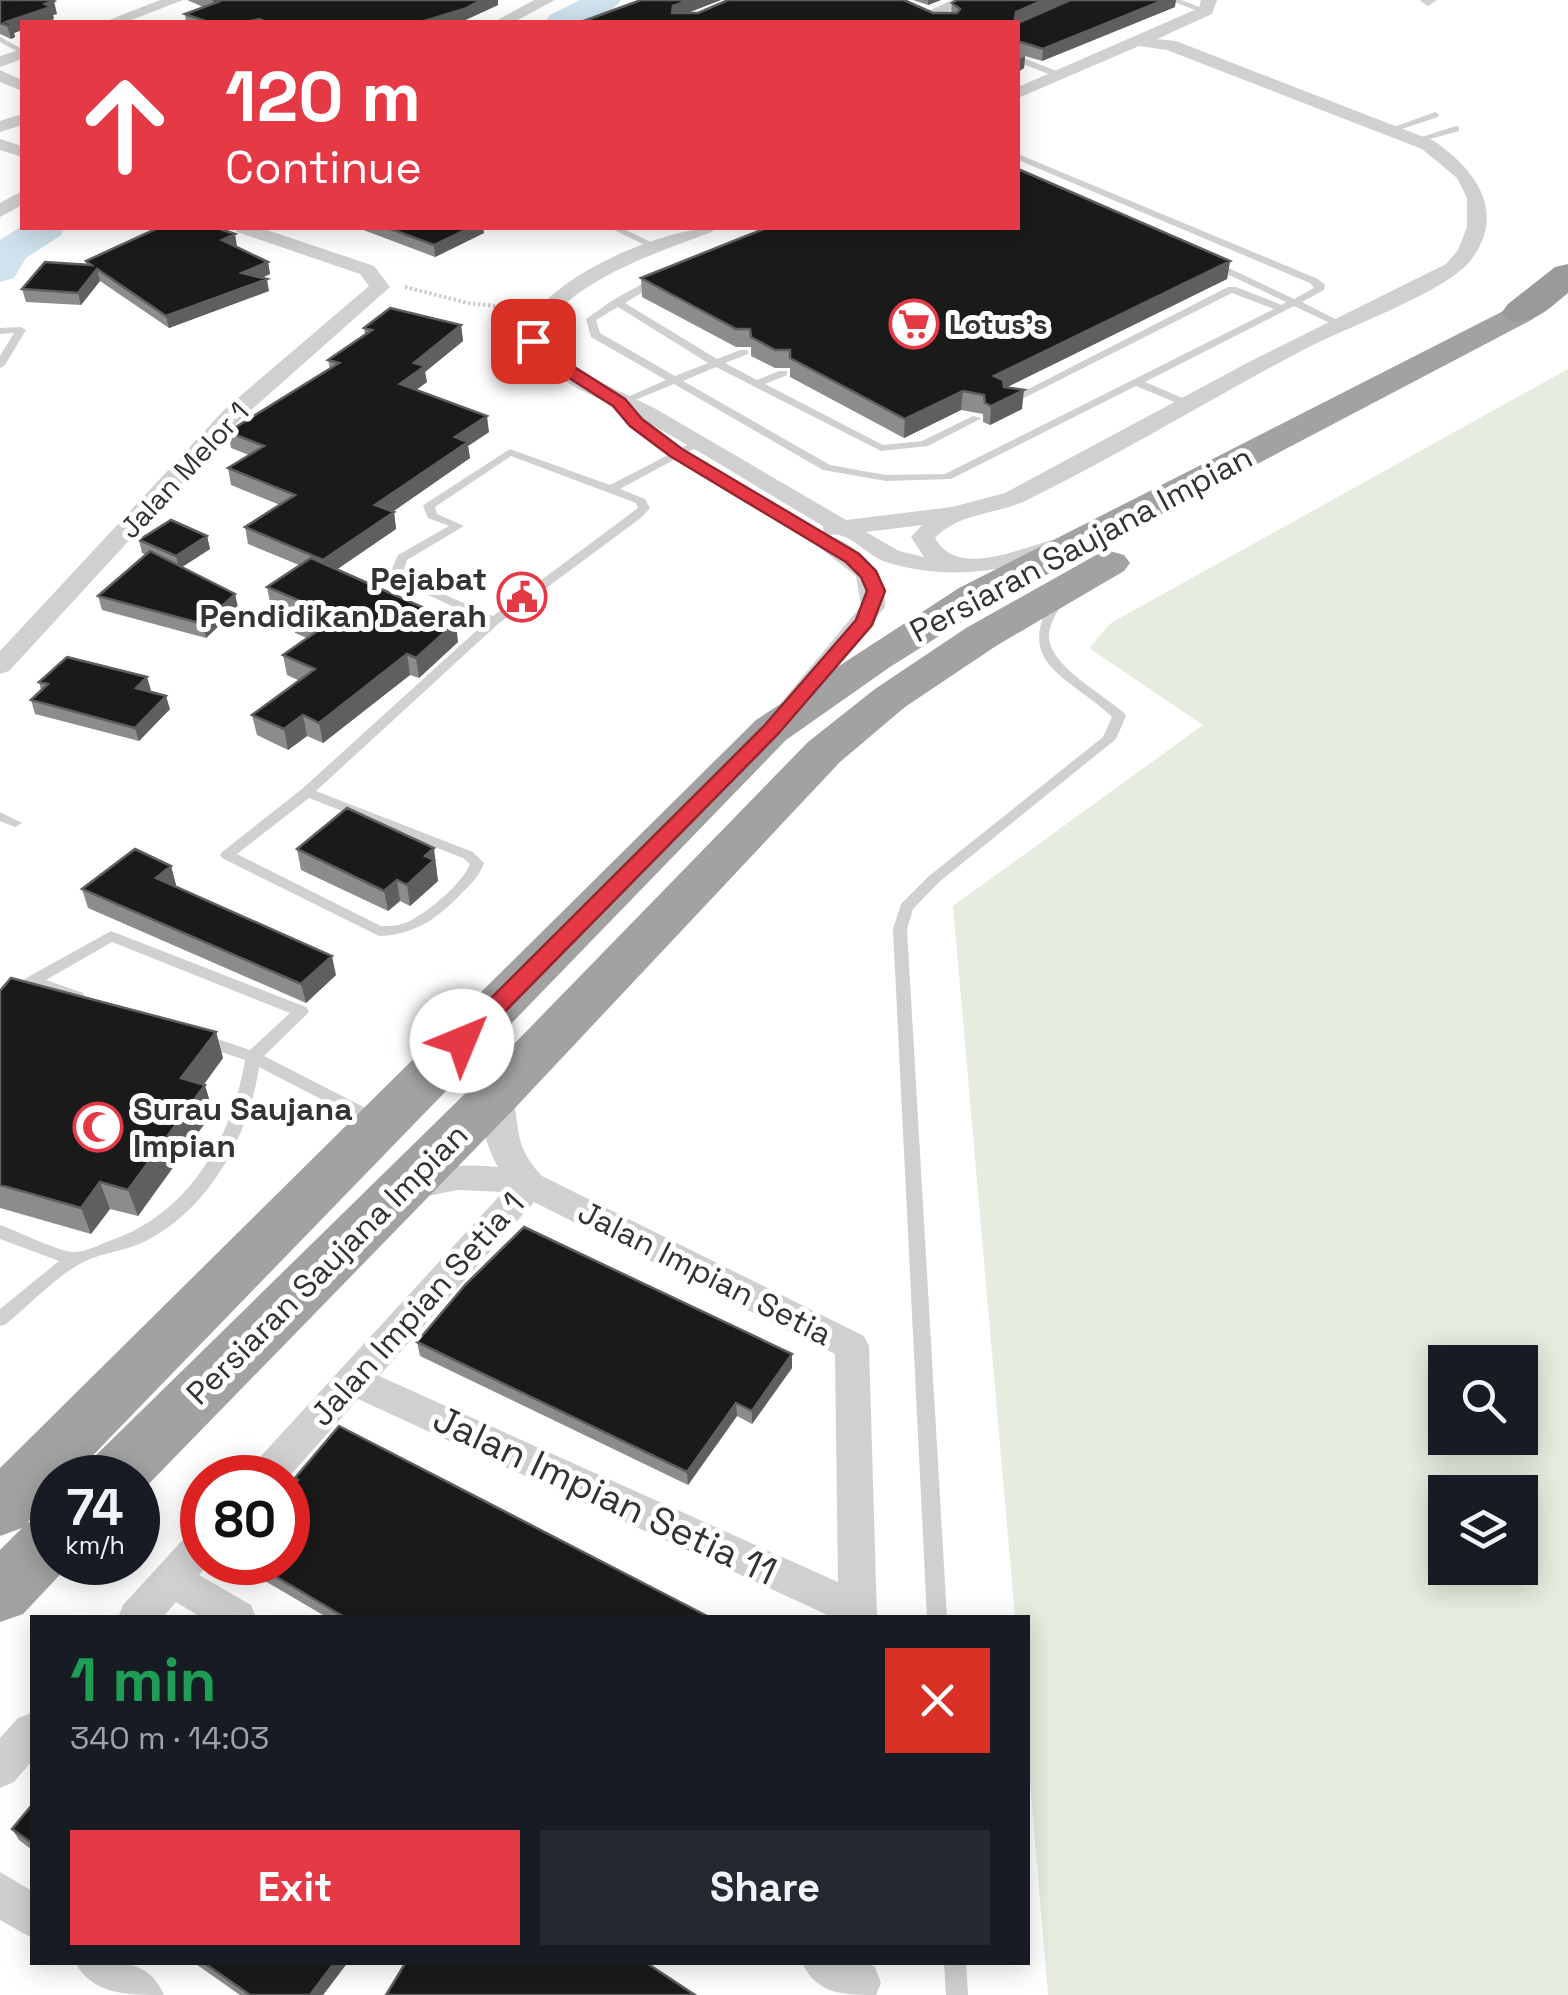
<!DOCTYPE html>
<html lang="en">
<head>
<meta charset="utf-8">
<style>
  :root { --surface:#171b24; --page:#242831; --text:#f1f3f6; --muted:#9ea1a6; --accent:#e63946 }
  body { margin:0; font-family:"Space Grotesk",sans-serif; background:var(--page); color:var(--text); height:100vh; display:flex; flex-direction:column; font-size:38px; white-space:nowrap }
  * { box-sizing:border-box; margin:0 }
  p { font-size:32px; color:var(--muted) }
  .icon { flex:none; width:55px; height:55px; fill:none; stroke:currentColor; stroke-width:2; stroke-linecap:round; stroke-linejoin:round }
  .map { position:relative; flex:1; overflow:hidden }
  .details { position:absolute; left:30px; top:1615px; width:1000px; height:350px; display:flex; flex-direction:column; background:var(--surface); border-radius:0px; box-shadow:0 5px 25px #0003 }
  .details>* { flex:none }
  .banner { position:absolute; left:20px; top:20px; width:1000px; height:210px; border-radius:0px; box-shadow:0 5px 25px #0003; background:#e63946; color:#fff; overflow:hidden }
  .controls { position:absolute; left:1428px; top:1345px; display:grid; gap:20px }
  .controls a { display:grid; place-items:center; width:110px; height:110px; border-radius:0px; background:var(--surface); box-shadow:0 5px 25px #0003; font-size:50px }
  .speed { position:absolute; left:30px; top:1455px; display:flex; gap:20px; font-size:50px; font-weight:700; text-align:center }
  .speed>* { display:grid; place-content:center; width:130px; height:130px; border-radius:50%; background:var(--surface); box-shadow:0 5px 25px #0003; line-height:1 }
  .speed small { font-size:25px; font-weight:400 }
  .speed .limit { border:15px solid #d22; background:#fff; color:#111 }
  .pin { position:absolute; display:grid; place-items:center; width:85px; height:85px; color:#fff; margin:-42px; border-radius:20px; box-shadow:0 5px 15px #0006 }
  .me { position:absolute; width:110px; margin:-55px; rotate:45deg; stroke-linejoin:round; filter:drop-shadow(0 0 8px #0008) }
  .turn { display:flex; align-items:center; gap:35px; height:210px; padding:0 40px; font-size:45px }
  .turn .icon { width:130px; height:130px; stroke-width:2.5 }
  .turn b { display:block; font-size:70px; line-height:85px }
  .round { display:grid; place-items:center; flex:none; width:105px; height:105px; border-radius:0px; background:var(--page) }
  .headline { display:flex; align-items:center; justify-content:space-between; height:170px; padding:0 40px }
  h1 { font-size:60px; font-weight:700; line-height:75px; color:#1e9e55 }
  .button { display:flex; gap:20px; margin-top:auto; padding:20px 40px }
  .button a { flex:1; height:115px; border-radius:0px; background:var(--accent); color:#fff; font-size:40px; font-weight:700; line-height:115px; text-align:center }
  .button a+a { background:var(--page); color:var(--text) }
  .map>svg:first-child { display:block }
</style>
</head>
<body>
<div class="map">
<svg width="1568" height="1995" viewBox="0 0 1568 1995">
  <rect width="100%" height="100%" fill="#fff"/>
  <!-- green -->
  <path fill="#e6ecdf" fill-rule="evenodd" d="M1568 369V1995H1048L1028 1758V1618L1015 1617 953 906 1203 725 1089 648 1111 623ZM1445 1362H1520V1438H1445ZM1445 1492H1520V1568H1445Z"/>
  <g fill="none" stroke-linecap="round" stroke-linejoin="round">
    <!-- river -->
    <path fill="#cfe2ee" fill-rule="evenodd" d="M580 0H621C604 24 571 24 545 22L550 15Z
      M22 226 65 228 60 236 26 258 14 278 0 282V240Z"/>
    <!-- path -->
    <path stroke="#cdcdcd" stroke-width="4" stroke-dasharray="2.5 2.5" stroke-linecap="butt" d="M405 287 468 303 520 309"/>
    <!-- service -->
    <path fill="#d0d0d0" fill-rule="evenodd" d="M1169 0H1181L1210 11 1203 13Z
      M0 37 22 49V54L0 42Z
      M1018 56 1062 73 1063 75 1056 77 1018 62Z
      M1435 112 1439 115 1438 117 1393 132 1386 130Z
      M1456 126 1459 127V131L1416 143 1412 140Z
      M1018 154 1318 279 1325 285 1324 290 1302 302 1343 323 1334 325 1294 306 1145 382 1192 402V406H1184L1136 386 951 479 886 481 823 470 674 384 623 405 614 403 666 380 591 337 586 319 613 300 658 275 663 278 662 280 625 303 717 359 740 350H748V354L725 363 757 380 779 371H787V375L765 384 883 445 922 441 973 416 982 418 928 446 881 451 716 367 683 381 830 465 886 475 945 474 1274 309 1232 293 1012 404 1003 402 1228 287H1236L1282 305 1286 302 1208 265V261H1214L1294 299 1314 288 1310 283 1018 160ZM618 307 708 363 675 376 600 333 596 320Z
      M610 228H622L661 247 653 249Z
      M21 327 26 330 5 365 0 368V356L14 333 0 334V328Z
      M697 440 701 441V445L620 489 645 499 650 508 642 517 498 624 316 791 473 852 484 863C479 877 471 884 461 894 437 919 414 935 379 936L222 858 220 855 222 852 302 789 486 622 396 580 392 569 398 555 449 526 428 518 423 506 425 504 510 449 610 485ZM511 456 636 503 638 508 493 616 407 578 404 569 407 560 464 526 437 514 435 507ZM309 798 463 858 470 864C463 883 424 916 405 923 397 926 389 926 381 926L237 854Z
      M1057 597 1063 601C1057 613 1048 625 1049 639 1052 667 1104 695 1124 713L1126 716 1116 739 939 882 913 909 907 929 947 1618H927L893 929 901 904 929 876 1103 737 1112 717C1071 677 1012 665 1053 598Z
      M0 812 22 823 15 827 0 821Z
      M111 931 306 1007 309 1011 306 1015 264 1056 383 1117 385 1121 383 1125H371L259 1067C249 1136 209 1210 144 1242 123 1252 97 1253 78 1265 56 1277 27 1307 6 1324L0 1326V1309L59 1261 0 1239V1225C17 1231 58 1251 72 1252 83 1253 99 1245 109 1241 188 1215 232 1139 245 1060L198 1044 195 1040 198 1036 203 1034 250 1050 290 1013 112 942 46 980 83 993 85 997 83 1001 78 1002 35 987 0 1011V998L28 977Z
      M944 1962H966L968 1995H946Z"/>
    <!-- minor -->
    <path fill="#d0d0d0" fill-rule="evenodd" d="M160 0H183L126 22H104Z
      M534 0H555L514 22H494Z
      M952 0H974L934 18 920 15Z
      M1201 0H1217L1212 14 1157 39 1176 41 1434 141C1476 170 1507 212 1471 260 1448 291 1345 328 1305 349 1211 398 1120 455 1025 501 995 515 960 512 935 538 958 579 1019 548 1053 540L1061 542 1065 547 1061 552C1002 572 947 581 886 562 870 557 856 539 839 535 834 534 829 535 824 534L823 526C763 491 704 453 643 420 601 398 549 383 523 340 530 283 662 228 714 228L712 232C655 253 585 276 545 324L543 340 558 356 592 378 656 409 846 520 952 507 1005 493 1247 363 1446 264 1458 250 1467 227V198L1457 178 1422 149 1167 50 1139 46 1018 98V87L1199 8ZM922 525 911 537 924 557 899 551 866 532Z
      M1437 0 1428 6 1420 1 1421 0Z
      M22 49V59L0 67V56Z
      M0 70 22 80V91L0 82Z
      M22 114V125L0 132V121Z
      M0 139 22 146V157L0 150Z
      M22 191V205L0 217V203Z
      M235 228H261L374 266 390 287 241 419 9 671 0 674V651L225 409 369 286 360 274 237 232Z
      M823 534C857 543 887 571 885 607L792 722 783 724 770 716 861 606 856 576 811 541Z
      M496 1083 507 1087C525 1119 507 1139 542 1176L864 1336 869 1346 877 1618H834L358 1399 288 1478H246L251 1467 503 1192 458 1190 412 1199 400 1195 396 1186 400 1177C433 1167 465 1163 498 1167 487 1146 472 1109 485 1087ZM534 1202 835 1354 838 1582 379 1376Z
      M202 1528V1562H210L199 1575 251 1605 256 1618H202L176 1602 162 1618H118L123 1605 189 1533Z
      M32 1713V1761L14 1782 0 1788V1738L18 1718Z
      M0 1872 32 1891V1938L0 1920Z
      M75 1962C112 1962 148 1956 164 1995 128 1995 92 1995 75 1962Z
      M802 1962H866L875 1967 881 1983 876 1995C845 1995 816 1995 802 1962Z"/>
    <!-- trunk -->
    <path fill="#a2a2a2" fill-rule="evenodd" d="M1521 302 1533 305 1538 312 1533 319 987 606 890 667 786 740 71 1478H52V1497L27 1523 52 1512V1562H72L23 1614 0 1622V1550L22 1528 0 1536V1468L756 720 959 588Z
      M1110 551 1124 555 1130 563 1124 571 996 646 905 707 840 762 514 1109 138 1495V1478H84L92 1459 478 1081 808 742 875 689 966 628 1096 555Z"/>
    <!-- motorway -->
    <path fill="#9a9a9a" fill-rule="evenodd" d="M1568 264V293C1549 308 1534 326 1508 320L1502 312 1508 304 1555 267Z"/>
  </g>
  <!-- wall -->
  <path fill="#8c8c8c" d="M0 0 57 14 53 15 54 19 14 33 15 37 11 39 0 34Z
    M187 0H498V5L461 22H186L185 14 203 7Z
    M641 0H721L688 13H951L952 3 1175 7 1042 61 1025 56 1024 68 1018 72V22H581Z
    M913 0H941L928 5Z
    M358 228H483L484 233 435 257Z
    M235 234 236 247 268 262 270 274 262 278 269 291 169 328 100 281 81 305 26 302 22 289 87 264 86 261Z
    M1230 261 1227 279 1007 387 1022 409 990 425 983 422V414L961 410 904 438 790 377V368H775L751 356V347H736L642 297 641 278Z
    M461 325 463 341 425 372 427 382 416 390 489 432 468 446 470 458 392 512H394L396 529 337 569 458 642 419 678 410 675 323 743 307 736 288 750 257 735 252 715 300 681 287 675 283 655 307 638 295 633 292 616 271 607 267 587 299 565 248 544 245 527 280 505 231 485 228 468 249 455 231 448 228 432 330 369 328 360 365 335 364 328Z
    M207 536 210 549 182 567 235 594 238 608 206 638 102 610 98 596 146 555 142 553 139 540Z
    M39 682 151 690 150 691 170 709 139 741 35 714 31 700 41 690Z
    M297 849 437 868 436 870 438 881 410 906 400 901 388 911 301 870Z
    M171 866 176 885 174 886 336 975 306 1003 88 908 82 889Z
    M0 991 216 1032 223 1058 204 1084 213 1112 138 1216 110 1209 91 1234 0 1208Z
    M417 1342 792 1368 752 1424 737 1416 688 1485 420 1356Z
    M295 1478 711 1618H328L238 1565 237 1562H288L296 1482Z
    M32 1805V1850L19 1840 12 1829Z
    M193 1962H348L323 1995H240Z"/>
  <!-- shaded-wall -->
  <path fill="#5f5f5f" d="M482 0H498V5L461 22H421Z
    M689 0H721L674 18 673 22V6Z
    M928 0H941L928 5Z
    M1044 0H1073L1015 22 1016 12Z
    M1164 0H1176L1175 7 1042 61 1043 49Z
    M54 1 57 14 53 15 54 19 44 22H22V30L14 33 15 37 11 39 6 22Z
    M1025 56 1024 68 1018 72V60Z
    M469 228H483L484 233 435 257 434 245Z
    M235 234 237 246 224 253 222 240Z
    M1230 261 1227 279 993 394 994 376Z
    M268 262 270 274 245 285 242 273Z
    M97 269 100 281 81 305 78 293Z
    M267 279 269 291 169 328 166 316Z
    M461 325 463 341 425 372 427 382 402 400 400 384 414 363Z
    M1024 390 1022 409 990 425 991 406Z
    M963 391 961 410 904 438 905 419Z
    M487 416 489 432 468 446 470 458 378 522 375 505 455 437Z
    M394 512 396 529 326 577 323 560Z
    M207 536 210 549 179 569 176 556Z
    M235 594 238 608 206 638 203 624Z
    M456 622 458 642 419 678 416 658Z
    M407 654 410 675 323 743 319 723Z
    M147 677 151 690 140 701 136 688Z
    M166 696 170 709 139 741 135 728Z
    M303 715 307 736 288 750 284 729Z
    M434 848 438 881 410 906 407 885 425 856Z
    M171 866 176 885 161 897 156 878Z
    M397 880 400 901 388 911 384 891Z
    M332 956 336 975 306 1003 301 984Z
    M216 1032 223 1058 189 1105 181 1078Z
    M205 1085 213 1112 138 1216 128 1190Z
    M100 1182 110 1209 91 1234 81 1208Z
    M792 1354V1368L752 1424V1411Z
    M736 1403 737 1416 688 1485 687 1472Z
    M335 1962H348L323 1995H310Z"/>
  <!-- building -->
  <path fill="#1a1a1a" stroke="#5f5f5f" stroke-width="2.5" d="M0 0H52L54 1 45 4 51 7 6 22 12 24 8 26 0 23Z
    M213 0H482L464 9 421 22H266L259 19 247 22H208L185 14 218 2Z
    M641 0H689L673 6 672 13H698L728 0H904L933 13H957L960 9 952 3 957 0H1044L1016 12 1015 19 1020 22 1070 0H1164L1043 49 1018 41V22H581Z
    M1018 169 1230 261 994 376 1003 380 1004 387 1024 390 991 406 985 403 984 395 963 391 905 419 790 358V350H775L751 337 750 329H736L641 278 766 228H1018Z
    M158 228H217L235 234 222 240 268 262 242 273 267 279 166 316 97 269 78 293 22 289 45 262 91 265 86 261Z
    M388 228H469L434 245Z
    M390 308 461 325 414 363 425 366 400 384 487 416 455 437 468 442 375 505 394 512 323 560 245 527 295 495 228 468 264 446 228 432 339 363 328 360 372 330 364 328Z
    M171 520 207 536 176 556 139 540Z
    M150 551 235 594 203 624 98 596Z
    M311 558 456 622 416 658 407 654 319 723 303 715 284 729 252 715 315 669 283 655 323 627 291 613 305 603 267 587Z
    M67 657 147 677 136 688 166 696 135 728 31 700 48 684 39 682Z
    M347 808 434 848 425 856 434 860 407 885 397 880 384 891 297 849Z
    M135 849 171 866 156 878 332 956 301 984 82 889Z
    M11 978 216 1032 181 1078 205 1085 128 1190 100 1182 81 1208 0 1185V991Z
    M524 1227 792 1354 752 1411 736 1403 687 1472 417 1342 465 1285Z
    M339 1426 711 1618H346L251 1562H288V1492L298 1480 295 1478Z
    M32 1805V1843L12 1829Z
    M203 1962H335L310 1995H250Z
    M406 1962H645L695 1995H386Z"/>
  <!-- route -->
  <path fill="#e63946" stroke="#96252e" stroke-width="2.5" d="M527 338H538L549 351 625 399 642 419 682 449 859 554 876 571 885 591 872 625 778 734 470 1047 462 1050 450 1041 454 1035 764 726 856 620 867 591 861 577 846 562 670 456 630 426 613 406 538 358 525 341Z"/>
  <!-- icons -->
  <defs>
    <g id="supermarket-ring" transform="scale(2.5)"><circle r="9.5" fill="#fff" stroke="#e63946" stroke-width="1.5"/><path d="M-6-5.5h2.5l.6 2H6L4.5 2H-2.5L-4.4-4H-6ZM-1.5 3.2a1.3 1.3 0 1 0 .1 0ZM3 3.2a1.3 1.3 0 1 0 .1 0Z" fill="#e63946"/></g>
    <g id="civic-ring" transform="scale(2.5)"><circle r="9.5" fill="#fff" stroke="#e63946" stroke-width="1.5"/><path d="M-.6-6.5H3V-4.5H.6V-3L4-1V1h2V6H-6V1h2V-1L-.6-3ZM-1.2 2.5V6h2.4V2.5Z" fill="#e63946"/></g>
    <g id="mosque-ring" transform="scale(2.5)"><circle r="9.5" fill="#fff" stroke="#e63946" stroke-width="1.5"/><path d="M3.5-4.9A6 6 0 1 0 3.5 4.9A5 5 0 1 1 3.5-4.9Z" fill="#e63946"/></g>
  </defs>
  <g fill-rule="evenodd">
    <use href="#supermarket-ring" x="914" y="324"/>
    <use href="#civic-ring" x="522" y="597"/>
    <use href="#mosque-ring" x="98" y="1127"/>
  </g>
  <g text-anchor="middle" stroke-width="10" stroke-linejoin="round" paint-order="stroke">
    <!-- far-poi labels -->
    <g font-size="28" font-weight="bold" fill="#333" stroke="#fff" text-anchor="start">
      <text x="949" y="334">Lotus's</text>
    </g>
    <!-- far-street labels -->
    <g font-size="28" fill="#333" stroke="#fff">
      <text transform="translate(184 470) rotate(-47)" y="10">Jalan Melor 1</text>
    </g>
    <!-- street labels -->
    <g font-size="32" fill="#333" stroke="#fff">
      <text transform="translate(1081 544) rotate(-28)" y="11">Persiaran Saujana Impian</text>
      <text transform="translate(327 1264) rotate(-45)" y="11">Persiaran Saujana Impian</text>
      <text transform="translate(705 1273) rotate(27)" y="11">Jalan Impian Setia</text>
      <text transform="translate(417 1309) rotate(-48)" y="11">Jalan Impian Setia 1</text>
    </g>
    <!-- poi labels -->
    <g font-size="32" font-weight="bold" fill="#333" stroke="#fff" text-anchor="end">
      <text x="487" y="590">Pejabat<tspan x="487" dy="37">Pendidikan Daerah</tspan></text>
      <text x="133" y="1120" text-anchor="start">Surau Saujana<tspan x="133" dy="37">Impian</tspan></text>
    </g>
    <!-- near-street labels -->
    <g font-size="38" fill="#333" stroke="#fff">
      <text transform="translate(605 1495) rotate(25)" y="13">Jalan Impian Setia 11</text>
    </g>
  </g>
</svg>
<div class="controls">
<a><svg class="icon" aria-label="search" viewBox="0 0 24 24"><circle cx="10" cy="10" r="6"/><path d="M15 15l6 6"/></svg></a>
<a><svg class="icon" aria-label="layers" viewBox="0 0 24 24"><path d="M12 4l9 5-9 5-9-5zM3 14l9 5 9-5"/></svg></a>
</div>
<div class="speed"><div>74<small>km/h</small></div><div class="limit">80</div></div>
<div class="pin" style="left:533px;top:341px;background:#d93025"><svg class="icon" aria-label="arrive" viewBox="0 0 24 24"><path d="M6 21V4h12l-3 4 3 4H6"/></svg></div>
<svg class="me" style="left:462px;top:1041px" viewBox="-20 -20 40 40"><circle r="19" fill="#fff"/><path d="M0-13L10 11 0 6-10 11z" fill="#e63946"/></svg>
<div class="banner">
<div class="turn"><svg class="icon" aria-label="ahead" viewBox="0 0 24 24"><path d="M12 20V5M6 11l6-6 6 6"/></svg><div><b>120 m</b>Continue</div></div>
</div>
<section class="details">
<div class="headline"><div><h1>1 min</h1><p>340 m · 14:03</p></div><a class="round" style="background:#d93025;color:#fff"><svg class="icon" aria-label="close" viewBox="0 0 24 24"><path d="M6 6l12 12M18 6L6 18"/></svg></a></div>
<div class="button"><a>Exit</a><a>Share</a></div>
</section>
</div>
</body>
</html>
